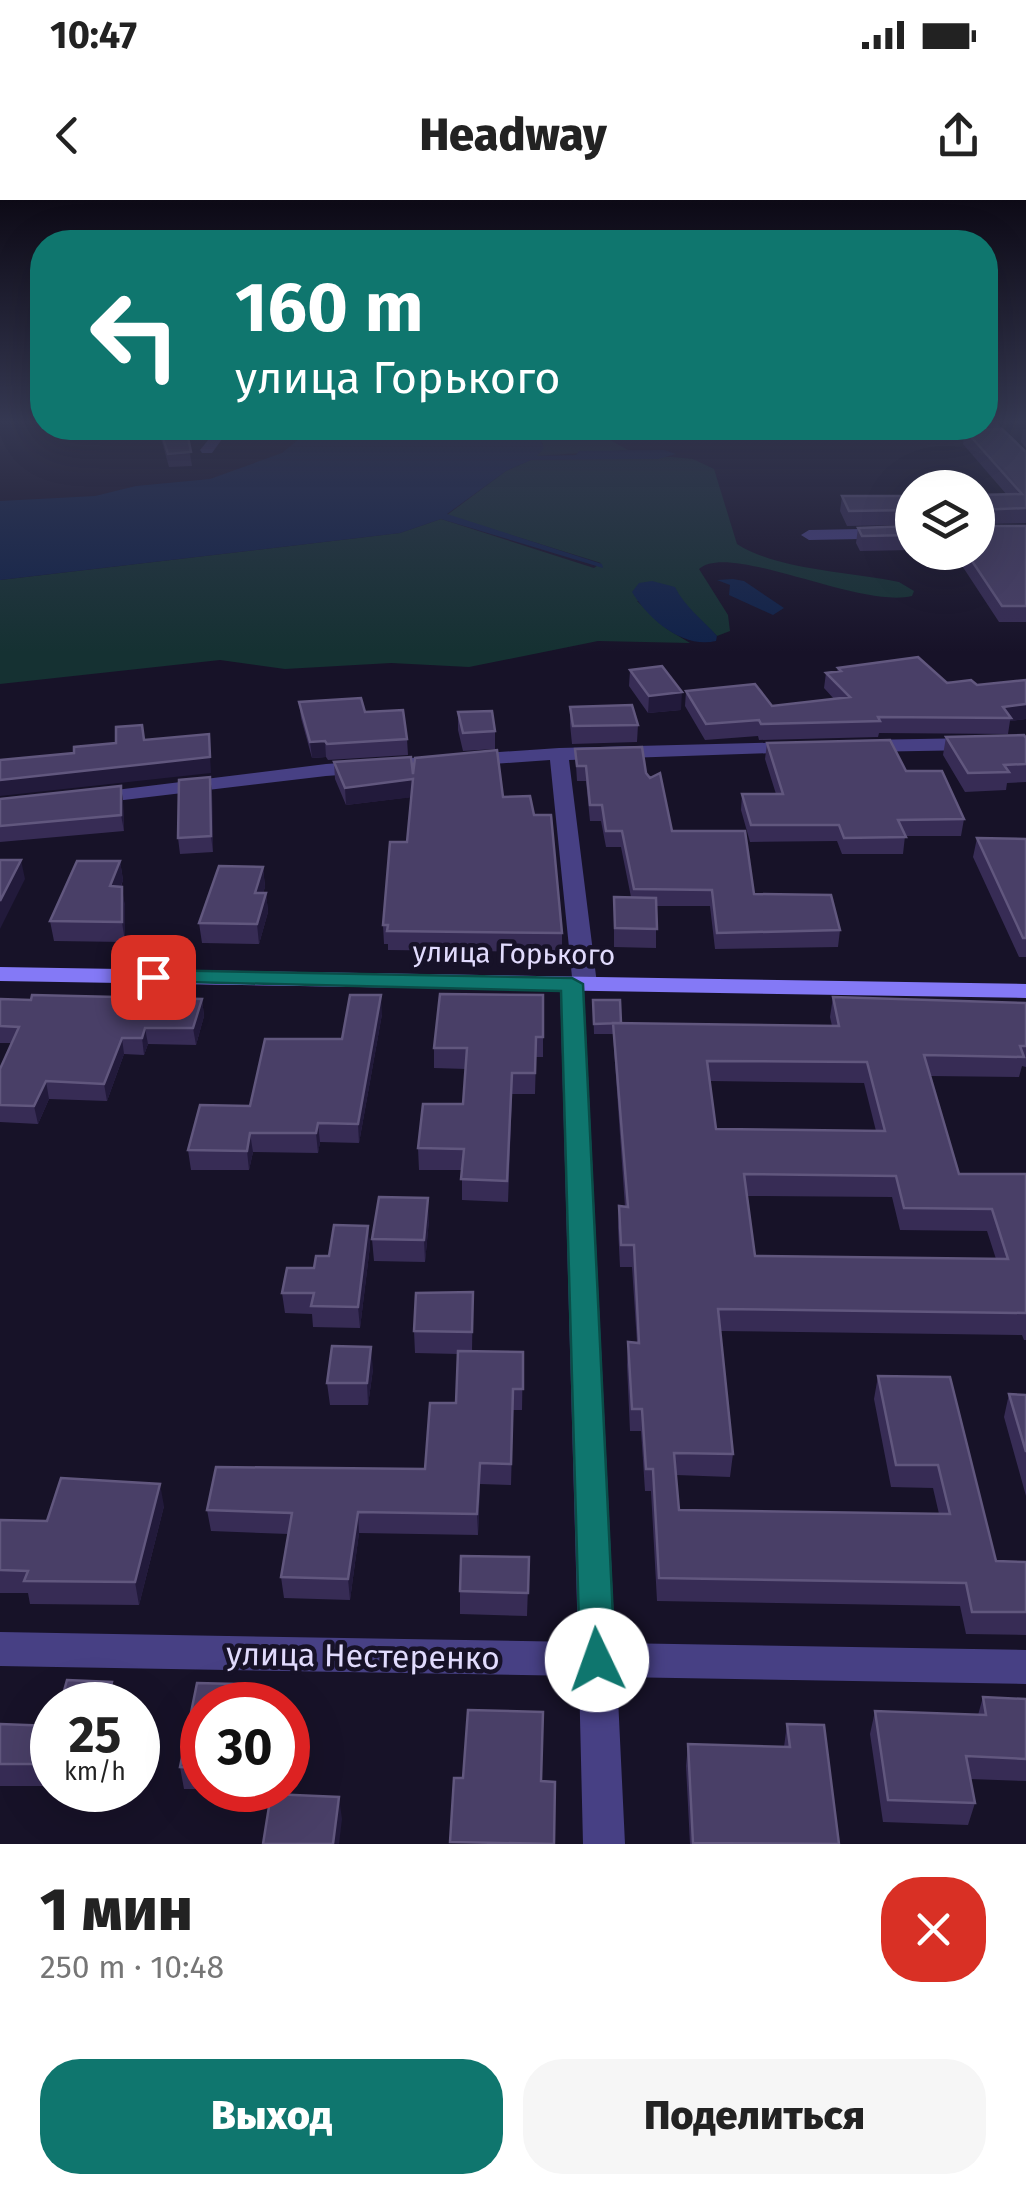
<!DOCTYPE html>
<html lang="ru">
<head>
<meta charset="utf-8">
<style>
  :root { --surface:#fff; --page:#f6f6f6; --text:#222; --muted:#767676; --accent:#0f766e }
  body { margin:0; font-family:"Fira Sans",sans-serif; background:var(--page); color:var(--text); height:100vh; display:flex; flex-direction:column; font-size:38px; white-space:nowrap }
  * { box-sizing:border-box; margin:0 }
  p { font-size:32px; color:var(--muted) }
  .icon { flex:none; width:55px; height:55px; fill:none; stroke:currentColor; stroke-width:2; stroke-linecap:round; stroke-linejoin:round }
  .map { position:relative; height:1644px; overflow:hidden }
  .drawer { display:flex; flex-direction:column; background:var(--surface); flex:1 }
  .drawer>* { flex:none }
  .top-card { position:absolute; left:30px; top:30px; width:968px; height:210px; border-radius:40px; box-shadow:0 10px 40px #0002; background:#0f766e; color:#fff; overflow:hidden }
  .fabs { position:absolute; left:895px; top:270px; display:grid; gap:20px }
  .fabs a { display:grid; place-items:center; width:100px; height:100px; border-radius:50%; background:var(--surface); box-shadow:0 10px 40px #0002; font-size:50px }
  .speed { position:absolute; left:30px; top:1482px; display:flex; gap:20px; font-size:50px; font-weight:700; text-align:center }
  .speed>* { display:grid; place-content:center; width:130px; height:130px; border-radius:50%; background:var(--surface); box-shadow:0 10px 40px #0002; line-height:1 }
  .speed small { font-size:25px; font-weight:400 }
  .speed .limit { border:15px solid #d22; background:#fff; color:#111 }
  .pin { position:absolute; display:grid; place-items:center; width:85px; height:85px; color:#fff; margin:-42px; border-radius:20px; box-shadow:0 5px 15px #0006 }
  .me { position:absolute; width:110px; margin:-55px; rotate:357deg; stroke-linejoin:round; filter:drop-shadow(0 0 8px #0008) }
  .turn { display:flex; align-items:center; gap:35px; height:210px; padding:0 40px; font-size:45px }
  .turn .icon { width:130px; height:130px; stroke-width:2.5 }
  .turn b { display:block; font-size:70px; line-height:85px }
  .round { display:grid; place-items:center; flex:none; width:105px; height:105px; border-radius:40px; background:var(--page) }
  .summary { display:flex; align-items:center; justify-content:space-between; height:170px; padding:0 40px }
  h1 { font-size:60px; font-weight:800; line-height:75px }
  .button { display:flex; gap:20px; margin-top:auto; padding:20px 40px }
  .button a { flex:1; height:115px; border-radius:40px; background:var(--accent); color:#fff; font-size:40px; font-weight:800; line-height:115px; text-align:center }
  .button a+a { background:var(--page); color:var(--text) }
  .status { display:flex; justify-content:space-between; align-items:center; height:70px; padding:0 50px; background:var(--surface); direction:ltr }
  .status svg { height:28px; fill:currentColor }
  header { display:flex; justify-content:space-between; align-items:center; height:130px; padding:0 40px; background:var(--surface); font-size:45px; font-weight:800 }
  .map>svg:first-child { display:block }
</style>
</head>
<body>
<div class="status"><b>10:47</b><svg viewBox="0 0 49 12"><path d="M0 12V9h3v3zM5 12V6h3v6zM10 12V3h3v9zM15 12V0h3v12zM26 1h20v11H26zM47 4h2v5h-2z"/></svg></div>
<header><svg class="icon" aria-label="back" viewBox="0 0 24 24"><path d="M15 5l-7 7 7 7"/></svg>Headway<svg class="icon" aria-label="share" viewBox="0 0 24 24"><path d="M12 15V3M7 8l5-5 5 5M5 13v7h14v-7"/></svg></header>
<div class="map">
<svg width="1026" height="1644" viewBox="0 0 1026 1644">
  <rect width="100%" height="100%" fill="#171228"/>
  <!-- green -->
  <path fill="#153132" d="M546 228H602L601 235 628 250 535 256 543 244 540 239Z
    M671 257 693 259 714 269 737 344C777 370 850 372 899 382L914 391 912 396C859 409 729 341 699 369L728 415 730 431 717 436 682 402 637 401 667 429 690 443 598 441 469 467 391 463 285 469 220 460 0 484V380L400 333 441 319 594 368 601 363 447 315 506 271 531 260Z"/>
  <!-- water -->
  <path fill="#102249" d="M332 228H546L540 239 544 248 537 256 576 255 579 251 664 250 676 254 658 259 531 260 506 271 447 314 602 364 603 368 441 319 400 333 0 380V301L95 296 136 286 210 279 282 253 305 234Z
    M733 379 744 381 784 408 773 415 729 395 730 385 717 380Z
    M652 381 675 387C685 407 702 419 717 436L716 441C683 449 648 419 632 392L639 383Z"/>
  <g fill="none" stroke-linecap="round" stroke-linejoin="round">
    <!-- minor -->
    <path fill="#474084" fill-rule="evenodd" d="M218 228H230L212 253H202L200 250Z
      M912 328V338L809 340 801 335 809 330Z
      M1026 537V549L862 552 852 546 862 540Z
      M797 542 807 548 804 552 569 560 597 784 584 791 615 1443 1026 1450V1484L617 1477 625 1644H583L579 1476 0 1466V1432L578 1442 560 784 572 777 550 560 326 576 90 604 83 602V594L326 564 559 548Z"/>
    <!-- tertiary -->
    <path fill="#474084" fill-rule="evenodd" d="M985 222H996L1026 253V265Z"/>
    <!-- secondary -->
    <path fill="#8479f6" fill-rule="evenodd" d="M0 767 1026 784V798L0 781Z"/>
  </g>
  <!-- wall -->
  <path fill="#372c55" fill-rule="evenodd" d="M158 228H192L186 229 192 266 169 267Z
    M1023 229H1026V248L1021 242Z
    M965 230 1026 252V323L979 324 980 326H1026V422H999L953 352H978V295H1007L963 244Z
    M842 296H912V325L847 326 840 311Z
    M912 326V350L860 351 856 343 858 328Z
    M838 468 977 485 1026 480V519L1010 521 1008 534 879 533 878 537 759 540 758 536 705 540 685 506 686 491 772 506 834 499 824 488 826 473 837 472Z
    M630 470 681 510 648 513 629 486Z
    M299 502 365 512 407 539 408 555 328 560 326 557 312 558 301 518Z
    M570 507 638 525 637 542 572 544 570 524Z
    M458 512 495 531V549L463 551 458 530Z
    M946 537 1026 538V582L1007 583 1006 590 965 592 943 555Z
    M767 543 906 571 964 619 961 636H905L903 654H842L837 641 750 642 741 610 742 594H776L765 559Z
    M575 549 646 573 672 631 754 694 840 730 838 747 715 749 710 706H656V748L614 747V697H631L621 647H606L601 621H590L586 581H577Z
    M334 562 413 574 503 597 562 733V752L388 750V744H384L383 725 407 642 411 597 346 605 335 579Z
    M121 586 123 602 124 631 0 642V599Z
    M212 592 213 652 180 654 178 638Z
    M977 638 1026 639V757H1019L973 657Z
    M120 661 123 680 121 687 125 706V742L54 741 50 721Z
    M263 667 265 687 263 693H266L268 712 259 744 202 743 199 723Z
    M543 795V857H536L535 894H512L508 1002 462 1000V970H419L418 948 463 904 466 869 434 868V848Z
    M833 797 1026 803V867L1022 866 1019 877 930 876 959 974H1026V1140H1024L1022 1135 720 1131 733 1254 730 1277 676 1275 679 1310 939 1314 933 1288 891 1287 874 1199 878 1176 950 1177 996 1361 1026 1362V1435L966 1434 960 1406 657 1401 651 1291H645L641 1231H630L627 1165 628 1142 637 1143 632 1067H620L618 1028 619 1006 625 1007 613 834H594L593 800 621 823 832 826 830 817ZM710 881 864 883 876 931 716 929ZM747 996 892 997 900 1030 987 1031 996 1059 755 1056Z
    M0 799H202L204 816 196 845 148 844 144 855 124 854 107 901 49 899 38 924 0 922V869L11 843H0Z
    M382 814 359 943 320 942 318 953 253 952 249 970H191L188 950 342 839Z
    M429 1020 425 1062 374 1061 372 1039Z
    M368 1026 370 1046 360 1128 313 1127 312 1114 285 1113 282 1093Z
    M473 1092 472 1151 523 1152 522 1210H513L511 1285 480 1284 478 1335 359 1333 350 1400 284 1398 281 1377 288 1334 211 1331 207 1310 425 1269 456 1203 458 1154 415 1153 414 1131Z
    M373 1169 368 1205H330L327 1183Z
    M1009 1194 1026 1195V1296L1004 1217Z
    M164 1306 139 1405 30 1404 28 1393H0V1320L47 1321Z
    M529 1357 527 1416 460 1414V1391Z
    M197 1483 237 1484 240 1505H202V1589H184L180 1567Z
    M983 1497 1026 1499V1581L970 1579 975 1603 968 1625 883 1622 870 1534 875 1511 978 1515Z
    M0 1524 52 1526V1586H0Z
    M787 1524 839 1644H690L686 1566 688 1544 784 1547Z"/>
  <!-- shaded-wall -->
  <path fill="#221a3b" d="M682 492 681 510 648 513 649 496Z
    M1026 504V519L1010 521 1011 518 1003 507Z
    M209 534 211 573 0 596V580Z
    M325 541 326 557 312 558 310 542Z
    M210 577 212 592 213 652 211 636Z
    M413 579 414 597 346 605 345 588Z
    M121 586 123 602 124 631 121 615Z
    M21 660 25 679 0 729V701Z
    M120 661 123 680 113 706 110 686Z
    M263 667 265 687 257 712 255 693Z
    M122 687 125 706V742L122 722Z
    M266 693 268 712 259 744 257 724Z
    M381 795 382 814 359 943 358 924Z
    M202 799 204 816 196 845 193 828Z
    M145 828 148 844 144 855 142 838Z
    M122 838 124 854 107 901 104 884Z
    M46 881 49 899 38 924 34 906Z
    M318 923 320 942 318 953 316 933Z
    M250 933 253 952 249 970 247 951Z
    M428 998 429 1020 425 1062 424 1040Z
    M368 1026 370 1046 360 1128 358 1107Z
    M371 1147 373 1169 368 1205 367 1183Z
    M480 1263V1284L478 1335 477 1314Z
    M160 1284 164 1306 139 1405 135 1382Z
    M358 1312 359 1333 350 1400 348 1379Z
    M112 1482 117 1505H106Z
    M237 1484 240 1505H233Z
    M339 1597 342 1619 339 1644H333Z"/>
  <!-- building -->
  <path fill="#493f67" stroke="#61577e" stroke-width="2.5" fill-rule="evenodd" d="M160 228H186L191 252 168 254Z
    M1002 229 1026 252V308L978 310V313V295L1022 294 965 230Z
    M842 296H912V310L849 311Z
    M978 323 980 326H1026V406H1002L966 352H978Z
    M912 326V335L862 336 858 328Z
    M918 457 947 483 971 480 977 485 1026 480V504L1003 507 1011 518 878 517 880 521 761 524 759 520 706 524 686 491 755 484 772 506 850 497 826 473 841 471 838 468Z
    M662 466 682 492 649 496 630 470Z
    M361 498 365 512 403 510 407 539 327 544 325 541 310 542 299 502Z
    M632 505 638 525 573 526 570 507Z
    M492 511 495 531 463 533 458 512Z
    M142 525 144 540 209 534 210 557 0 580V560L74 553V547L116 543V527Z
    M1024 535 1026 538V564L1004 565 1009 572 968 573 946 537Z
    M890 540 906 571H942L964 619 898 620 906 637 844 638 839 625H751L742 594H783L767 543Z
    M642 547 646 573 650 578 660 573 672 631H745L754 694 831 695 840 730 717 733 712 690 634 689 622 631H606L602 605H590L586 566H577L575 549Z
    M497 550 503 597 530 596 534 615H551L562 733 387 731 388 725H383L390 642H407L413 579 345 588 334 562 411 557 413 574 415 558Z
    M210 577 211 636 178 638 179 580Z
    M121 586V615L0 626V599Z
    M977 638 1026 639V738H1023Z
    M0 660H21L0 701Z
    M77 661H120L110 686 122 687V722L50 721Z
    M219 666 263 667 255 693H266L257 724 199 723Z
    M614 697 656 698 657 729 615 728Z
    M440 794 543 795V837H536L535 873H512L507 981 461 979 464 949 418 948 423 904H463L467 848H434Z
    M32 795 202 799 193 828H145L142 838H122L104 884 46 881 34 906 0 905V869L19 827 0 826V799L31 800Z
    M350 795H381L358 924 318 923 316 933H250L247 951 188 950 200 905 250 906 265 839H342Z
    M833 797 1026 803V846H1020L1024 857 924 855 959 974H1026V1113L718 1109 733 1254 674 1253 679 1310 950 1314 938 1265H896L878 1176 950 1177 996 1361 1026 1362V1412H972L966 1383 659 1378 653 1269H646L642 1209H632L628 1142 639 1143 634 1045H621L619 1006 628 1007 613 823 839 826ZM707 861 867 862 885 931 716 929ZM744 974 896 976 904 1008 992 1009 1008 1059 755 1056Z
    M593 800H620L621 823 594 824Z
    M379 997 428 998 424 1040 372 1039Z
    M334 1025 368 1026 358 1107 311 1106 314 1093H282L287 1068H314L316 1056H329Z
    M473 1092 472 1132 414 1131 416 1093Z
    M332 1146 371 1147 367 1183H327Z
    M458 1151 523 1152V1189H513L511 1264 480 1263 477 1314 358 1312 348 1379 281 1377 292 1313 207 1310 216 1267 425 1269 430 1203H456Z
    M1009 1194 1026 1195V1252Z
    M61 1278 160 1284 135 1382 24 1381 28 1371 0 1370V1320L47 1321Z
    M461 1356 529 1357 528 1393 460 1391Z
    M67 1480 112 1482 106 1505H60Z
    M197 1483 237 1484 233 1505H202V1568L180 1567Z
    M983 1497 1026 1499V1559L966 1556 975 1603 888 1600 875 1511 986 1515Z
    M468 1510 543 1512 541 1581 555 1582 554 1644 450 1642 454 1578H463Z
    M0 1524 52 1526V1564H0Z
    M787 1524 824 1525 839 1644 693 1643 688 1544 790 1547Z
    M271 1594 339 1597 333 1644H263Z"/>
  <!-- sky -->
  <linearGradient id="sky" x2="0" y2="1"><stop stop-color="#0d0a16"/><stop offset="0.49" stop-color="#363953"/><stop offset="1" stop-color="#363953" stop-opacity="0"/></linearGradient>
  <rect width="1026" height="452" fill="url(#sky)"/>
  <!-- route -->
  <path fill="#0f766e" stroke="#0a4d48" stroke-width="2.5" d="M153 770 572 778 583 784 615 1460 609 1471 597 1476 585 1471 580 1460 561 791 146 781 142 777Z"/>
  <g text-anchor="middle" stroke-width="9" stroke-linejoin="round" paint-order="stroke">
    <!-- street labels -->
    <g font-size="28" fill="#e1dbfd" stroke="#171228">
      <text transform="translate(514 753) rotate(1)" y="10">улица Горького</text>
    </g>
    <!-- near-street labels -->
    <g font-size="32" fill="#e1dbfd" stroke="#171228">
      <text transform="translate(363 1456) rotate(1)" y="11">улица Нестеренко</text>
    </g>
  </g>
</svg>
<div class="fabs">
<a><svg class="icon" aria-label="layers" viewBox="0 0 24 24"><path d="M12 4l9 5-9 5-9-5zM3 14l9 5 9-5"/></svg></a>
</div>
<div class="speed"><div>25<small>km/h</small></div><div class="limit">30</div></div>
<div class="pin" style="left:153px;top:777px;background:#d93025"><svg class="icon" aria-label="arrive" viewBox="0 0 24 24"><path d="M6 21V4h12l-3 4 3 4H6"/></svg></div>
<svg class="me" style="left:597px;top:1460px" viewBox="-20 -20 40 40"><circle r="19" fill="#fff"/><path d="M0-13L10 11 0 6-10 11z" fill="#0f766e"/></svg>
<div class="top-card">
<div class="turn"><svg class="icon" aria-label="left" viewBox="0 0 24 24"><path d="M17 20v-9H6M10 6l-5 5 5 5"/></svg><div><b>160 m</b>улица Горького</div></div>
</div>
</div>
<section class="drawer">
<div class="summary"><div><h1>1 мин</h1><p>250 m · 10:48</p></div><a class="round" style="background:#d93025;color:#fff"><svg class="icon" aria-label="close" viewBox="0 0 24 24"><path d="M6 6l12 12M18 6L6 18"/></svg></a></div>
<div class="button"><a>Выход</a><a>Поделиться</a></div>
</section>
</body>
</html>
